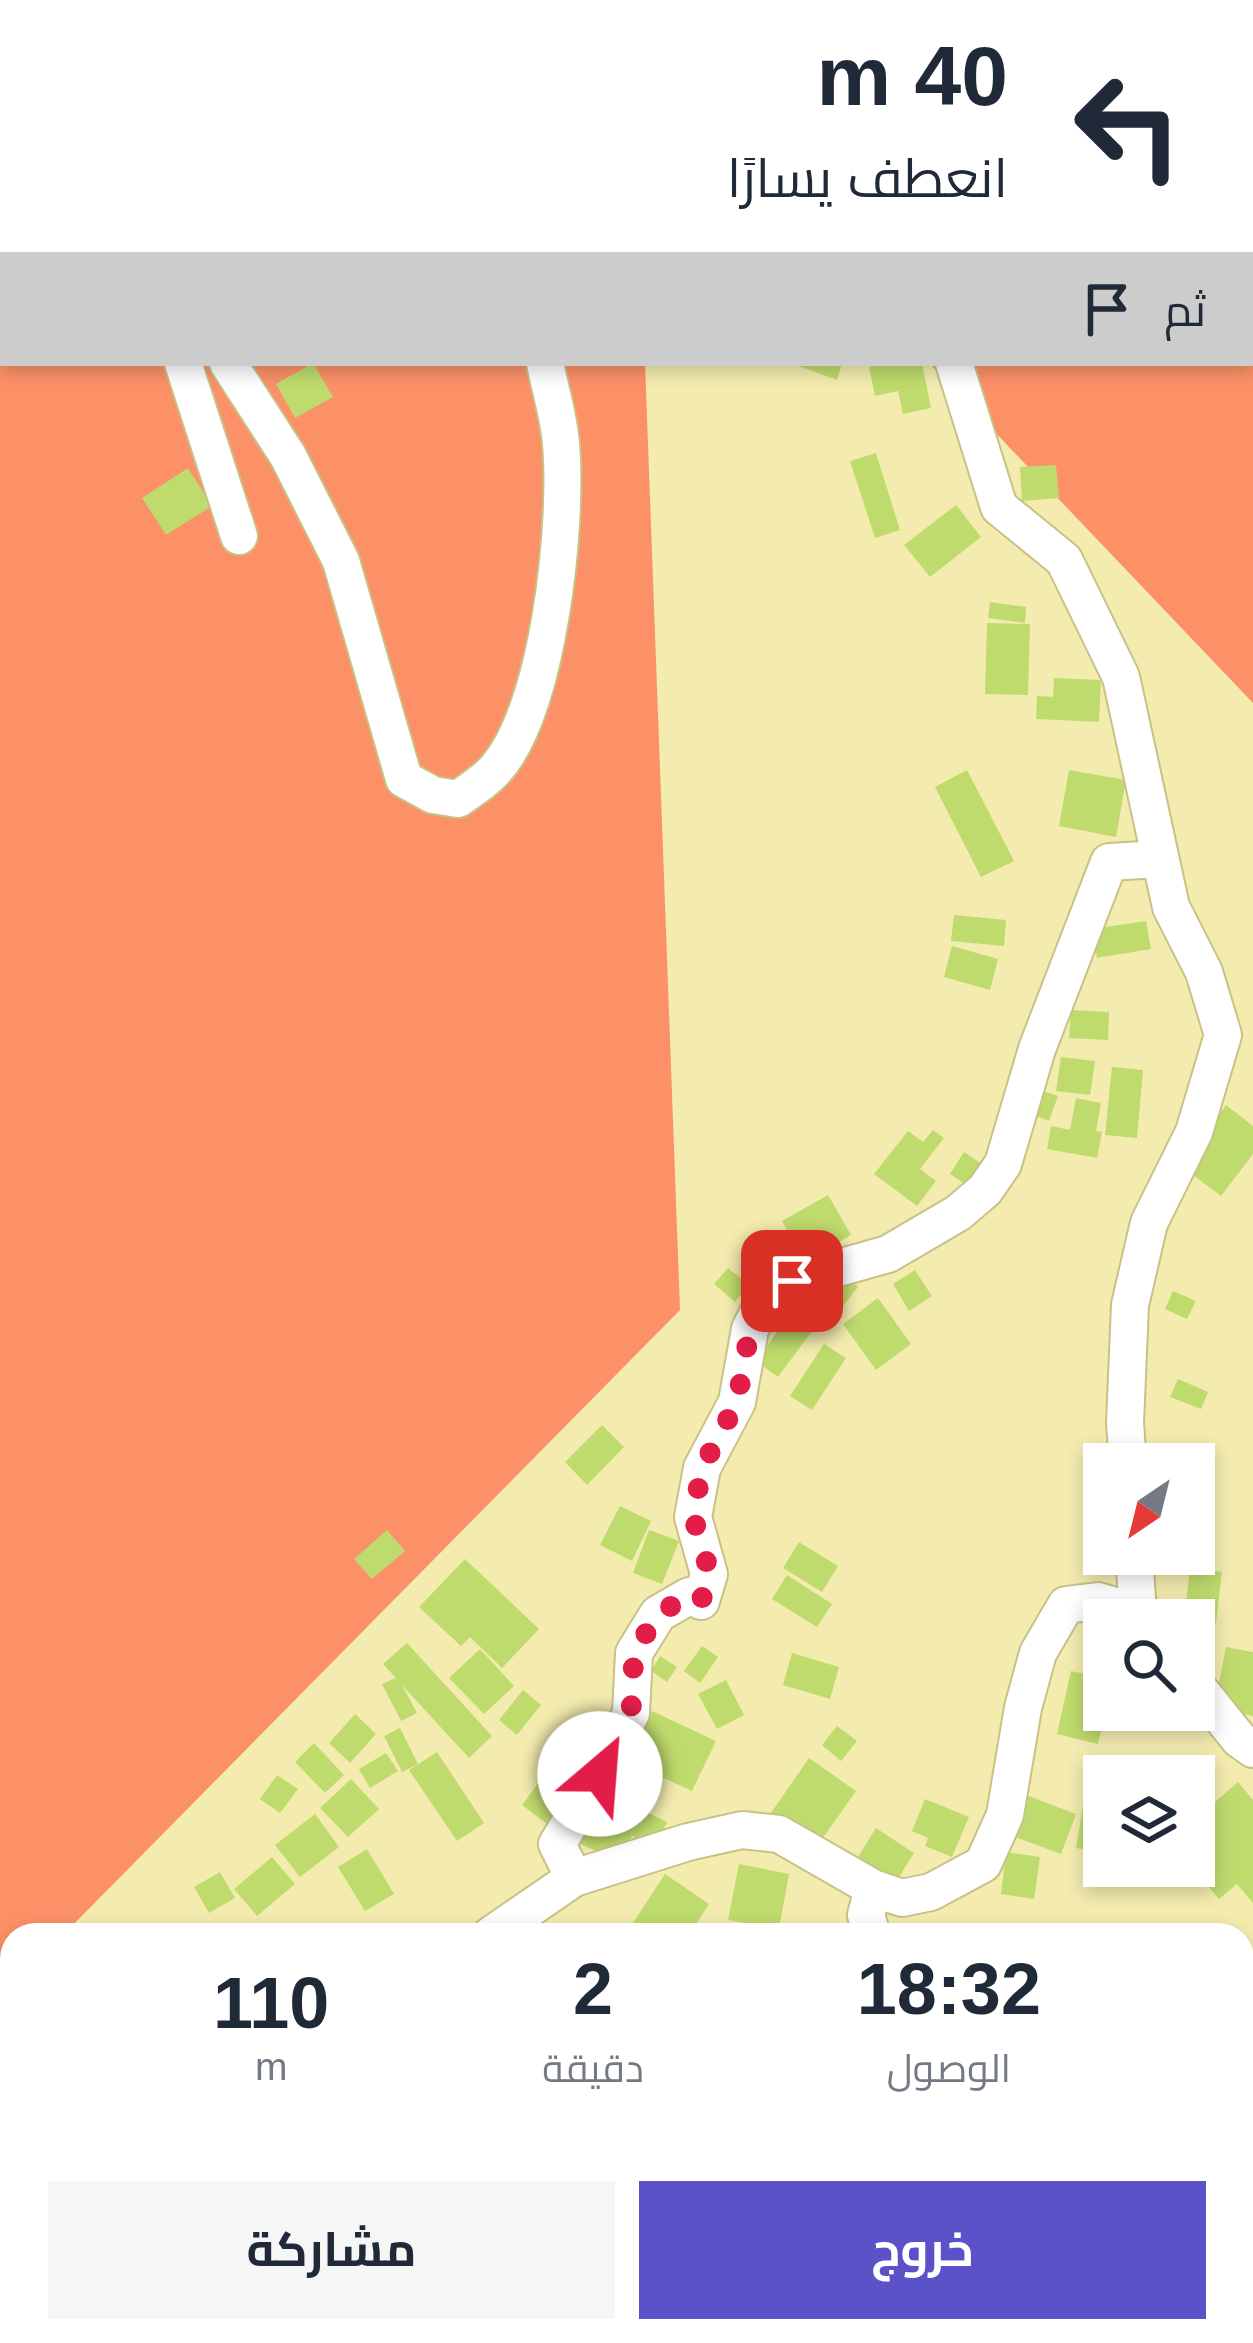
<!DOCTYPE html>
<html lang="ar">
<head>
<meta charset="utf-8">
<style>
  :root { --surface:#fff; --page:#f6f6f7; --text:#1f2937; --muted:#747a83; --accent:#5b51c9 }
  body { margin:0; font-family:Arial,Cairo,sans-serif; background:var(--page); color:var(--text); direction:rtl; height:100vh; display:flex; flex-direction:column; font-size:45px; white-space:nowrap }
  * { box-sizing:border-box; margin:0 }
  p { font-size:39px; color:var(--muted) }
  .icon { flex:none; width:66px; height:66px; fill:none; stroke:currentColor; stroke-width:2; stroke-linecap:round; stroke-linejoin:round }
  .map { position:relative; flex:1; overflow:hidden; direction:ltr }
  .drawer { position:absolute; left:0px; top:1923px; width:1254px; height:420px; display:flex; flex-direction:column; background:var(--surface); border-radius:36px 36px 0 0; box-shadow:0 6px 18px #0003; direction:rtl }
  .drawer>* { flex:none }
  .banner { position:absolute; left:0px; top:0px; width:1254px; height:366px; box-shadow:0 6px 18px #0003; direction:rtl; background:#fff; color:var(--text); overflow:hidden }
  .needle { width:78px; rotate:215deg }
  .fabs { position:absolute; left:1083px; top:1443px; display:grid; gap:24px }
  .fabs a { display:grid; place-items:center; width:132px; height:132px; border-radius:0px; background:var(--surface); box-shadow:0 6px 18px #0003; font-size:60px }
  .pin { position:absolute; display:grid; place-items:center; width:102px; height:102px; color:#fff; margin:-51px; border-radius:24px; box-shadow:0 6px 18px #0006 }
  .me { position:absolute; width:132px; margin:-66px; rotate:27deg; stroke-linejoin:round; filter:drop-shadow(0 0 9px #0008) }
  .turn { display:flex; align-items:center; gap:42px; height:252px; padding:0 48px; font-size:54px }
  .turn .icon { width:156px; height:156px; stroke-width:2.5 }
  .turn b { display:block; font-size:84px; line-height:102px }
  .then { display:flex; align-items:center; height:114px; padding:0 48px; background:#0003; gap:24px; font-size:45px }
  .eta { display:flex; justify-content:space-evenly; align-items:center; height:204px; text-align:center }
  .eta b { font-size:72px; font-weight:700; line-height:84px }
  .action { display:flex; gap:24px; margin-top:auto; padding:24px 48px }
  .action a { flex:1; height:138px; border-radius:0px; background:var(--accent); color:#fff; font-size:48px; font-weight:700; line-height:138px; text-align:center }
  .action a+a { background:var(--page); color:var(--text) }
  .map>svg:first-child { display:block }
</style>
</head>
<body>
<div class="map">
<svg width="1253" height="2343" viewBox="0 0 1253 2343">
  <rect width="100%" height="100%" fill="#f4ecaf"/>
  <!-- forest -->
  <path fill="#fc9168" d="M0 0H1253V703L929 363H1251V3H3V363H645L680 1310 63 1935H12V1986L0 1998Z"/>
  <!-- building -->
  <path fill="#bfdb6d" d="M313 363 333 397 295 418 276 384Z
    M791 363H842L837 380Z
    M888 363H922L931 408 903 414 898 391 875 396 869 367Z
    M876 453 900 530 875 538 850 461Z
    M1056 465 1059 498 1022 501 1020 467Z
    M188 468 212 506 166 535 142 498Z
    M956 505 981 537 930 577 904 545Z
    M990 602 1026 607 1025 623 988 618Z
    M987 623 1030 624 1028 695 985 694Z
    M1054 678 1101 680 1099 722 1036 719 1037 696 1053 697Z
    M967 770 1014 861 981 877 935 787Z
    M1069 770 1126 780 1116 837 1059 826Z
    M954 915 1006 920 1004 946 951 941Z
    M1146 921 1151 949 1097 958 1092 929Z
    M952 946 998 959 990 990 944 977Z
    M1071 1010 1109 1012 1108 1040 1069 1038Z
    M1061 1057 1095 1061 1090 1095 1056 1091Z
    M1112 1067 1143 1070 1137 1138 1105 1135Z
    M1040 1090 1058 1096 1049 1121 1031 1114Z
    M1076 1098 1101 1103 1096 1131 1102 1132 1097 1158 1047 1149 1051 1126 1070 1130Z
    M1226 1105 1253 1126V1154L1221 1196 1181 1166Z
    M933 1130 944 1138 920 1169 936 1181 917 1206 874 1174 908 1131 923 1142Z
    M964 1152 985 1166 971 1188 950 1174Z
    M828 1195 851 1235 806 1261 782 1221Z
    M728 1268 749 1285 735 1302 714 1284Z
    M915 1270 932 1296 909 1311 893 1284Z
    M844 1275 858 1287 842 1307 828 1294Z
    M1173 1291 1196 1301 1187 1319 1165 1309Z
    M878 1298 911 1344 876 1370 843 1324Z
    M801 1300 823 1316 778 1377 756 1361Z
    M824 1344 846 1358 812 1410 790 1396Z
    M1178 1379 1208 1392 1201 1409 1170 1397Z
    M602 1425 624 1447 587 1485 565 1462Z
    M620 1506 651 1521 632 1561 600 1545Z
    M1090 1510H1104V1554H1121V1561L1090 1562Z
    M1194 1528 1211 1530 1207 1559 1194 1557Z
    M387 1530 405 1551 372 1579 354 1559Z
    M649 1530 679 1541 662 1584 633 1573Z
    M799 1542 838 1566 822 1592 783 1568Z
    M465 1559 539 1629 502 1668 470 1637 461 1646 419 1607Z
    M1190 1568 1222 1572 1216 1623 1184 1619Z
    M787 1575 832 1604 817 1627 772 1599Z
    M407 1643 492 1736 469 1758 402 1685 417 1713 401 1721 382 1684 396 1678 383 1664Z
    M702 1646 718 1657 700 1683 684 1671Z
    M1226 1647 1253 1652V1716L1214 1708Z
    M480 1649 514 1686 484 1714 449 1678Z
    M792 1653 839 1667 830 1699 783 1685Z
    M660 1656 677 1667 667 1682 651 1671Z
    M1071 1671 1104 1678 1106 1710 1098 1744 1057 1734Z
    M726 1680 744 1715 717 1729 698 1694Z
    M523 1690 541 1705 517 1735 499 1720Z
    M652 1711 716 1741 692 1791 660 1776 644 1811 667 1822 655 1847 632 1836 620 1862 572 1840 616 1755 630 1761Z
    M355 1714 376 1734 350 1763 329 1743Z
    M837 1726 857 1741 841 1761 822 1745Z
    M400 1728 418 1764 402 1772 384 1736Z
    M570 1732 602 1752 588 1775 555 1755Z
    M314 1743 344 1775 325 1793 295 1762Z
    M437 1752 484 1823 457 1841 409 1770Z
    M386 1753 398 1771 370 1788 359 1769Z
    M809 1758 856 1791 813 1852 766 1820Z
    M555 1761 587 1785 554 1829 522 1805Z
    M277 1775 298 1789 280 1813 260 1799Z
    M1194 1777 1215 1802 1238 1782 1253 1800V1903L1237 1884 1219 1899 1191 1866H1194Z
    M351 1779 379 1809 348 1837 320 1808Z
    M1026 1795 1076 1814 1061 1854 1010 1835Z
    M925 1799 969 1817 952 1857 925 1846 928 1838 912 1831Z
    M1083 1806 1104 1810V1853L1076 1848Z
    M315 1814 339 1847 300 1877 275 1845Z
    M876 1828 914 1853 896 1882 858 1857Z
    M367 1849 394 1894 365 1911 338 1867Z
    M1006 1852 1040 1857 1034 1899 1001 1894Z
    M272 1857 295 1884 257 1916 234 1889Z
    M739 1864 789 1874 779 1929 728 1920Z
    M220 1872 235 1898 209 1913 194 1887Z
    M665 1874 709 1904 689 1935H637L629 1929Z
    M3 2129 12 2135 9 2222 0 2215Z
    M104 2331H162L154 2343H114L101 2335Z
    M302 2331H386L372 2343H312Z"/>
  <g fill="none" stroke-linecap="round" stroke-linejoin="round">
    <!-- minor casing -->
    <g stroke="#c9c186" stroke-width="40">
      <path id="minor" d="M107 0 108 3
        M816 0 817 3
        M1030 0 1032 3
        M500 3 501 0
        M1251 329 1253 331
        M183 363 239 536
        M228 363 288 456 341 561 404 779 433 795 458 799C469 791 484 782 494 771 549 712 568 524 561 444 559 417 550 389 545 363
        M954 363 999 507 1064 560 1121 677 1171 907 1204 972 1223 1035 1194 1132 1149 1223 1130 1305 1125 1423 1128 1464
        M1134 1554 1138 1613 1144 1620
        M1194 1683 1239 1739 1253 1749
        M574 1878 557 1844 600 1775 631 1713 634 1653 658 1614 689 1596 701 1601 709 1574 693 1517 702 1468 737 1402 750 1329 768 1294 792 1281 888 1254 958 1213 985 1190 1003 1164 1037 1049 1109 862 1160 859
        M491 1935 574 1878 688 1842 742 1830 779 1834 873 1888
        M872 1935 866 1915 873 1888 902 1898 931 1892 983 1864 1005 1815 1023 1708 1038 1653 1066 1605 1098 1601 1138 1613
        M289 2331 290 2343
        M1103 2331 1108 2343"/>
    </g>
    <!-- minor -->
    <use href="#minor" stroke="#fff" stroke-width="36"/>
  </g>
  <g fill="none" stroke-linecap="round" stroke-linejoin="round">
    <!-- route -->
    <path stroke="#e11d48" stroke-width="21" stroke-dasharray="0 37.8" d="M600 1774 631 1713 634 1653 658 1614 688 1596 701 1601 710 1574 693 1516 702 1468 737 1402 750 1329 768 1294 792 1281"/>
  </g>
</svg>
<div class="fabs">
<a><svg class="needle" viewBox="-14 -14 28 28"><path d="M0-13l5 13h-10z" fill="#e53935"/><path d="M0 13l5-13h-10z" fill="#747a83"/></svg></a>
<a><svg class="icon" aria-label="search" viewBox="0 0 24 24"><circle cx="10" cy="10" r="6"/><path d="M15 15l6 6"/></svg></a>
<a><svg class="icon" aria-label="layers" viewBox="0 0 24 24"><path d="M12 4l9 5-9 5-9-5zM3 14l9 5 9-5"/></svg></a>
</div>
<div class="pin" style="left:792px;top:1281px;background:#d93025"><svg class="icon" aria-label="arrive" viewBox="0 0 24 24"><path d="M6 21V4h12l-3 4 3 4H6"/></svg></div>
<svg class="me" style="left:600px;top:1774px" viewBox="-20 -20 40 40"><circle r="19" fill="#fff"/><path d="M0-13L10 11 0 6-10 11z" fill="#e11d48"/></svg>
<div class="banner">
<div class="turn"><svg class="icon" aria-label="left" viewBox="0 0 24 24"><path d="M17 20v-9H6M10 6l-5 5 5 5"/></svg><div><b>40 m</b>انعطف يسارًا</div></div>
<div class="then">ثم<svg class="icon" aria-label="arrive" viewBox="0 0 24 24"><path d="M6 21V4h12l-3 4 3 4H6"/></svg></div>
</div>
<section class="drawer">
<div class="eta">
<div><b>18:32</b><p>الوصول</p></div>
<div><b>2</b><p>دقيقة</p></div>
<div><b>110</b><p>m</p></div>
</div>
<div class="action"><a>خروج</a><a>مشاركة</a></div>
</section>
</div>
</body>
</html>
